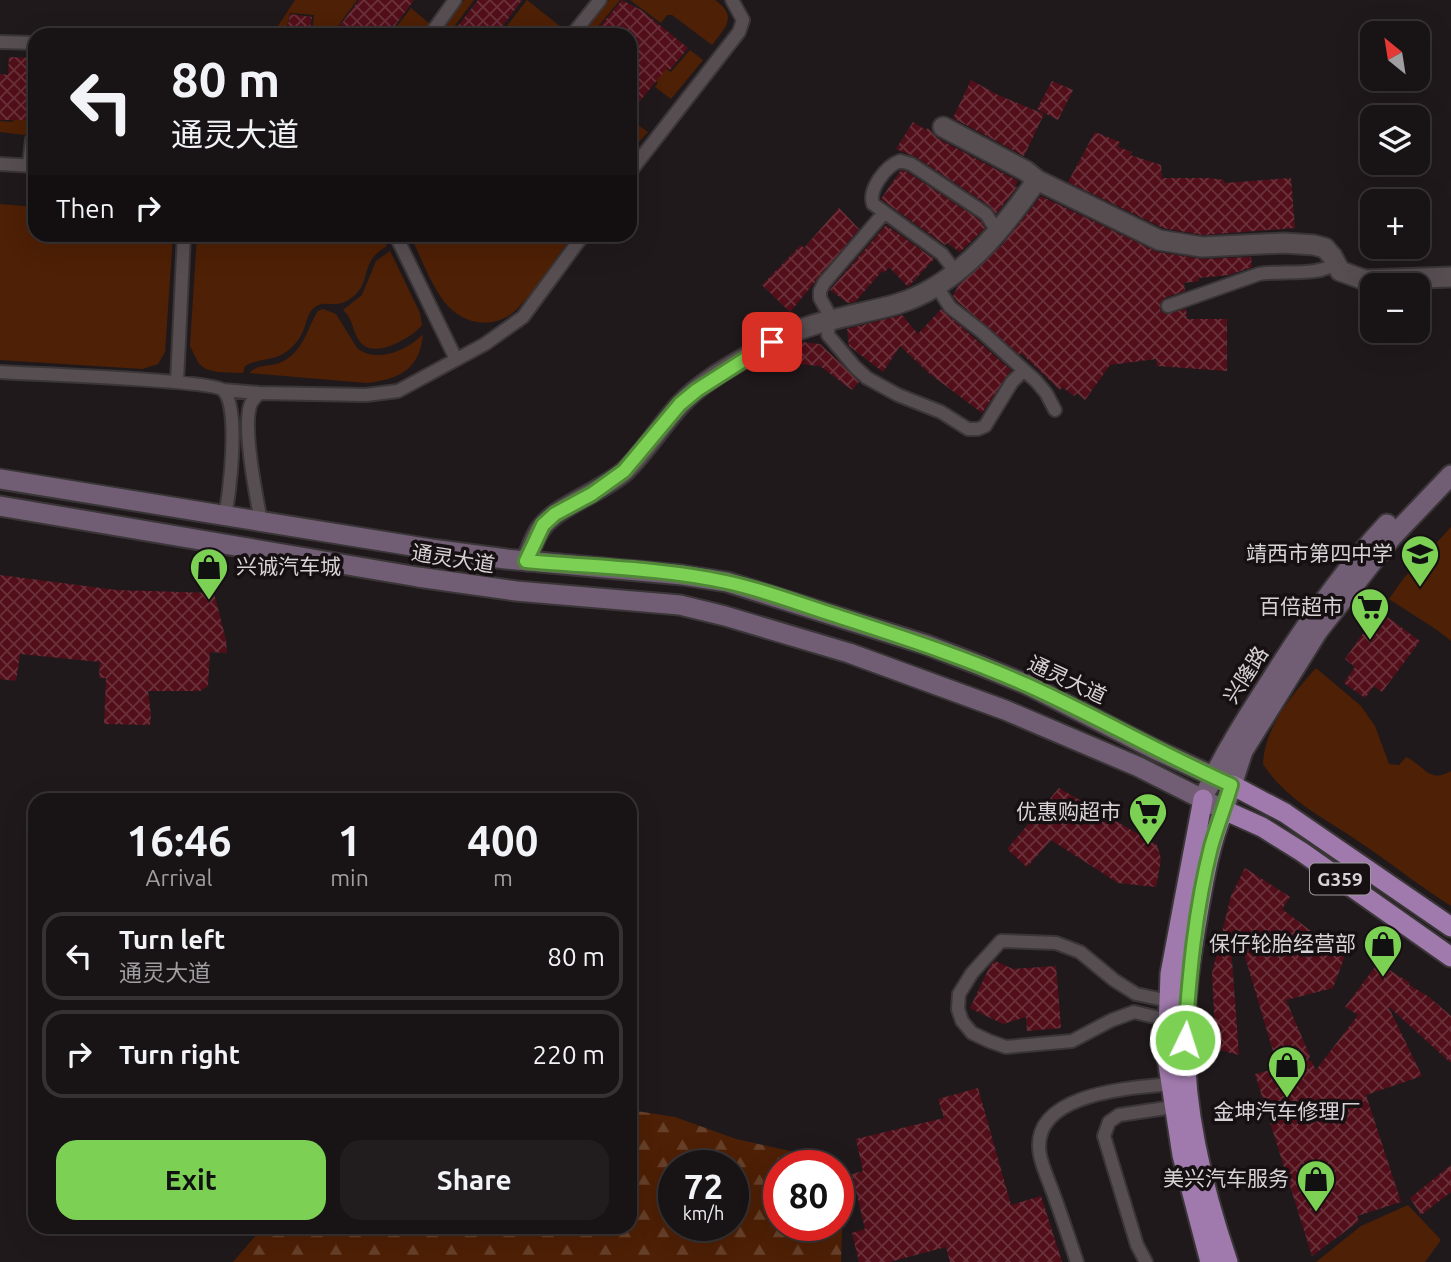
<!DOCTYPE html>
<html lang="en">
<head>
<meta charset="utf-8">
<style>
  :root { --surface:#181315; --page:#211c1e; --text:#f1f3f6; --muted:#9f9ea0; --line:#363234; --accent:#7cd155 }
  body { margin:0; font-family:Ubuntu,"Noto Sans SC",sans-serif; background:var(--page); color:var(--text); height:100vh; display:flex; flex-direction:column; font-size:26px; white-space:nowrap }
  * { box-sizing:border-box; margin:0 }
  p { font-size:23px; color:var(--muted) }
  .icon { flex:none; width:38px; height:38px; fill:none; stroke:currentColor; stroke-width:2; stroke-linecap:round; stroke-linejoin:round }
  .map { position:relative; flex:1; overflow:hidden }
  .side { position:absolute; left:28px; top:793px; width:609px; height:441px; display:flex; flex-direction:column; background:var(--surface); border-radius:21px; box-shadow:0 7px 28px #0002,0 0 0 2px var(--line) }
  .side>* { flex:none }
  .top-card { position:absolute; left:28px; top:28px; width:609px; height:214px; border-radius:21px; box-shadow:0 7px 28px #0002,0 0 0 2px var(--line); background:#181315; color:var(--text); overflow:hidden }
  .needle { width:46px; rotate:330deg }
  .controls { position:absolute; left:1360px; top:21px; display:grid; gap:14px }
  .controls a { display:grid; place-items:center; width:70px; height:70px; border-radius:14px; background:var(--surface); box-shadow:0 7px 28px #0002,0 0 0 2px var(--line); font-size:35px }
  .speed { position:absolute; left:658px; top:1150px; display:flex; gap:14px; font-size:35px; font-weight:700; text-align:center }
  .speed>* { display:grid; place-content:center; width:91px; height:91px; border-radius:50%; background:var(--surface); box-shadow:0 7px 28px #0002,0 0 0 2px var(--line); line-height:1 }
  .speed small { font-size:18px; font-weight:400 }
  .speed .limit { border:10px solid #d22; background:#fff; color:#111 }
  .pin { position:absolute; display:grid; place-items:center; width:60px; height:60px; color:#fff; margin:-30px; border-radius:14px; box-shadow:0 4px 10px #0006 }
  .me { position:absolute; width:77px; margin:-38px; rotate:4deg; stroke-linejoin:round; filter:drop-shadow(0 0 5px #0008) }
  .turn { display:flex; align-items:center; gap:24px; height:147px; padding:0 28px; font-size:32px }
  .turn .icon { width:91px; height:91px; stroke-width:2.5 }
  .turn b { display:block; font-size:49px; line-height:60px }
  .then { display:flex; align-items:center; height:66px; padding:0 28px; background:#0003; gap:14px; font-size:26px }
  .eta { display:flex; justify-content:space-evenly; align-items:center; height:119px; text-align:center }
  .eta b { font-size:42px; font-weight:700; line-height:49px }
  .cta { display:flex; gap:14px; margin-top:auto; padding:14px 28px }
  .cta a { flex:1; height:80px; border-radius:21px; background:var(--accent); color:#111; font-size:28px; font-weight:700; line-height:80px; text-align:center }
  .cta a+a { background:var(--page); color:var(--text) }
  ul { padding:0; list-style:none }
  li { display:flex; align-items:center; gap:21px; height:88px; margin:0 14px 10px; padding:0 14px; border:4px solid var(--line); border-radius:21px }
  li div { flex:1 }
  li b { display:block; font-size:26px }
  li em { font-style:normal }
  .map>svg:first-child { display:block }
</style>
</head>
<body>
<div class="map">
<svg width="1451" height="1262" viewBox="0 0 1451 1262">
  <defs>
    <pattern id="forest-firs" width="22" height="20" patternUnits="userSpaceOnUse" patternTransform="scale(1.75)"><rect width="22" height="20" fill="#4e2005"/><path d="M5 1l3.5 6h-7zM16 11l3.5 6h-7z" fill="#674029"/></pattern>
    <pattern id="building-cross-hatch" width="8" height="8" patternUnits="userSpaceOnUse" patternTransform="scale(1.75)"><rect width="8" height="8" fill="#520f1a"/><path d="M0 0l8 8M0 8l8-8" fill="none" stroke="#6a313a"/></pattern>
  </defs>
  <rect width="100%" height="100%" fill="#20191c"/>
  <!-- green -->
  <path fill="#4e2005" d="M295 0H357L333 33 335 35H312L314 15 290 13 285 35H272Z
    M464 0H474L448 35H439Z
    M527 0 561 27 559 35H507L503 31Z
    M609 0H620L591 35H585L583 33Z
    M630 0H715C738 16 726 27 712 45L672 15H667L661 23Z
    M411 8 430 24 421 35H390Z
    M690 50 703 60 671 99 655 87 658 83 652 77 661 66 671 72Z
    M14 113 28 114V121L35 122V129L25 135 0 132V121L13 122Z
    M630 119 648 132 638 143 630 137Z
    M0 204 35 207V234L173 235 165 352 158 364 142 369 0 360Z
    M197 235H381L387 246C359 262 372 279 355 295 336 312 326 298 315 307 307 312 307 323 303 331 300 339 293 347 286 352 274 361 259 358 245 366L243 373 217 372 206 369 199 364 190 346Z
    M410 235H573C555 258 539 287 518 308 494 333 458 324 441 297 428 278 420 255 410 235Z
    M390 251 420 313 422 325C412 338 376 358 362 344 352 334 354 319 343 310L362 295 376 261Z
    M323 309 336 314 357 348C377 364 408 350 423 334 420 369 400 379 367 383L249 373C258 364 268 367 279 363 303 354 306 330 318 311Z
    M1451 527V641L1437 630 1389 599 1403 579Z
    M1316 668 1361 706 1375 726 1389 764 1399 765 1406 757C1425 766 1429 784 1451 771V906C1419 886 1390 862 1358 841 1324 818 1286 800 1263 764 1265 726 1292 695 1316 668Z
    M1408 1205 1441 1240 1425 1262H1316L1361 1226Z"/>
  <!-- forest -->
  <path fill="url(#forest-firs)" fill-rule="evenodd" d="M630 1110 675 1117 736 1139 812 1156 817 1165 779 1166V1225H838V1218L842 1229 841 1262H233L263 1227H630ZM674 1166H733V1225H674Z"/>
  <!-- building -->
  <path fill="url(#building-cross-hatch)" d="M359 0H414L388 35H333Z
    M478 0H522L496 35H451Z
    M622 0 641 10 688 48 670 70 667 68 630 113V35H593Z
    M290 14 312 17 309 35H286Z
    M9 57 35 58V120H0V74L8 75Z
    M971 80 998 95 1044 114 1024 156 953 118Z
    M1052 81 1073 90 1058 120 1037 109Z
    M913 122 926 130 928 128 937 138 1018 181 1015 186 1017 187 996 214 991 207 916 157 896 149Z
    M1095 132 1120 142 1118 147 1132 152 1130 155 1161 165 1162 178H1209L1224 180V183L1291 178 1295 228 1203 235 1163 228 1068 182Z
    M901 170 907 172 980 220 985 228 960 252 947 243 945 245 881 199Z
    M1041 196 1157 252 1202 259 1251 257 1252 267 1229 275 1198 278 1199 281 1184 283 1185 291 1164 298 1160 304V310L1166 314 1186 309 1187 319H1227V371L1157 366 1156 359 1110 365 1085 400 1077 393 1074 396 1062 387 1060 390 1021 353 1020 355 957 301 953 296 958 286 1002 245Z
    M839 208 859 229 790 312 762 285 801 245 804 248Z
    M886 225 934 259 908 287 889 267 884 273 882 271 855 302 848 303 830 290Z
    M941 309 1011 370 982 413 930 374 900 346 883 372 849 346 847 329 902 315 918 334Z
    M802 342 820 344 839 362 859 382 852 390 820 366 767 361Z
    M0 575 116 590 214 593 226 640 227 653 210 652 208 686 200 691H148L151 716 150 725 104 724 106 678H99L100 662 20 654 16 681 0 679Z
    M1379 611 1420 641 1382 692 1374 686 1365 698 1344 683 1355 667 1345 659Z
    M1059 788 1157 845 1161 859 1156 887 1118 883 1051 840 1027 867 1007 849Z
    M1245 868 1290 897 1282 909 1311 931 1346 953 1333 988 1286 1000 1310 1056 1308 1060 1312 1062 1316 1070 1358 1015 1345 1007 1378 963 1410 983 1408 984 1429 997 1451 1016V1063L1388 1006 1422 1076 1366 1095 1401 1202 1357 1216 1359 1221 1312 1256 1255 1074 1278 1068 1238 933 1230 934 1239 1055 1216 1049 1212 973 1231 896Z
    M995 961 1013 969 1056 966 1061 1028 1027 1031 1026 1017 1003 1024 970 1008 990 966Z
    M978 1088 1011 1205 1041 1196 1062 1262H950L946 1247 889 1262H859L852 1233 865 1229 852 1174 863 1171 856 1139 944 1118 938 1099Z
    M1451 1165V1192L1421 1215 1410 1198Z"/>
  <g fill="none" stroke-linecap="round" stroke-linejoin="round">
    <!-- service casing -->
    <g stroke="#3a3638" stroke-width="16">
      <path id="service" d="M430 35 455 0
        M572 35 600 0
        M0 42 35 43
        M0 164 35 166
        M29 165 32 140 35 138
        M630 172 739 32 743 20 732 0
        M884 213 824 283 820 291V298L829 314 828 335 855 367 867 378 898 395 941 412 968 429H978L985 426 1012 382 1023 371
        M395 234 456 359
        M955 271 942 254 873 204C868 189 886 166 900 161L911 164 986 214 997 231
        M936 285 950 307 982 332 1036 381 1046 393 1055 410
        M1168 306 1259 274C1279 270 1321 277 1335 263
        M0 372C29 374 211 380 223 390 240 406 230 493 225 515
        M177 382 184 234
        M223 390 259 393
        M261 521C256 496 243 429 250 406 251 401 256 397 259 393L366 395 398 391 485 344 523 317 584 234
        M1168 1020 1134 1012 1112 1020 1072 1041 1006 1047 989 1041 972 1033 962 1021 958 1009 959 994 972 973 1001 941 1056 943 1080 952 1114 980 1136 994 1169 1001
        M1077 1262C1069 1238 1061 1214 1052 1190 1048 1179 1042 1166 1040 1155 1028 1093 1130 1088 1171 1084
        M1146 1262 1137 1245 1104 1136 1109 1122 1119 1115 1173 1107"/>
    </g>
    <!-- minor casing -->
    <g stroke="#3a3638" stroke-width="23">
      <path id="minor" d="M943 127 1026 171 1037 180
        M526 561C531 549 534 537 542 527 557 506 603 491 625 471 645 452 660 427 679 406 703 379 740 361 771 343 808 321 855 316 897 304 958 286 1002 230 1037 180L1159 240 1202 247 1284 243 1314 245 1325 248 1332 256 1340 271 1365 280 1451 277"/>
    </g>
    <!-- secondary casing -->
    <g stroke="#3a3638" stroke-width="23">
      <path id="secondary" d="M0 479 431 549 506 559 682 575 727 582 927 645 979 665 1028 685 1154 749 1232 785
        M0 506 418 577 516 591 680 605 725 616 849 653 1005 710 1139 767 1224 810 1243 751 1318 631 1392 537 1451 475
        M1208 788C1226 750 1248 716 1271 680 1306 624 1342 572 1387 524"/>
    </g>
    <!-- trunk casing -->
    <g stroke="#3a3638" stroke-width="23">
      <path id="trunk" d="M1232 785 1285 813 1451 927
        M1203 799 1170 974 1167 1058 1182 1155 1210 1262
        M1228 1262C1204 1192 1185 1117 1185 1042 1184 999 1191 956 1198 914 1204 879 1210 843 1224 810L1262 827 1302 852 1451 957"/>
    </g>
    <!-- service -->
    <use href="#service" stroke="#574e52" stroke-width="12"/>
    <!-- minor -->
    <use href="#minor" stroke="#574e52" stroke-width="19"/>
    <!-- secondary -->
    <use href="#secondary" stroke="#725e74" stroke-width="19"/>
    <!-- trunk -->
    <use href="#trunk" stroke="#a07aac" stroke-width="19"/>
  </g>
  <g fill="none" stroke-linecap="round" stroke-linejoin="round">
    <!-- route casing -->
    <g stroke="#518837" stroke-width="18">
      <path id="route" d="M772 342 697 390 680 404 624 471 592 494 555 514 543 525 526 561C592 567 661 568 726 582 760 589 794 602 828 613 895 635 962 656 1027 685 1096 716 1162 754 1231 785 1225 806 1217 826 1211 847 1195 910 1189 976 1185 1040"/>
    </g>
    <!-- route -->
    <use href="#route" stroke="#7cd155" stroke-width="12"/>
  </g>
  <!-- icons -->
  <defs>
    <g id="school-pin" transform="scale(2.0125)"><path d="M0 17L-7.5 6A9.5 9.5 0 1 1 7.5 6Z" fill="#7cd155" stroke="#171013"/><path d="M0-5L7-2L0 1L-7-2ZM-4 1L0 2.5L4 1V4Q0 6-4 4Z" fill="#111"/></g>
    <g id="shop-pin" transform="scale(2.0125)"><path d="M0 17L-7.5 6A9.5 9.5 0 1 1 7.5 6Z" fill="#7cd155" stroke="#171013"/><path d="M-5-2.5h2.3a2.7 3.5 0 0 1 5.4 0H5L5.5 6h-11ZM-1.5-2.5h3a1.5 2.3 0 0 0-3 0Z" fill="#111"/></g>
    <g id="supermarket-pin" transform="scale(2.0125)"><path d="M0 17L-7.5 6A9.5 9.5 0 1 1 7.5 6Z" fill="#7cd155" stroke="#171013"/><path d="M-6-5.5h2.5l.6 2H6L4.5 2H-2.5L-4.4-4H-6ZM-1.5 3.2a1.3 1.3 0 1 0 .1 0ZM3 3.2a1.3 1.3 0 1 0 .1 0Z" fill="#111"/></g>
  </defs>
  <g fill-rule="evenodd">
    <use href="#school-pin" x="1420" y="554"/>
    <use href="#shop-pin" x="209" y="567"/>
    <use href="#supermarket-pin" x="1370" y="607"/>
    <use href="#supermarket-pin" x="1148" y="812"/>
    <use href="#shop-pin" x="1383" y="944"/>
    <use href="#shop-pin" x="1287" y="1065"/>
    <use href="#shop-pin" x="1316" y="1179"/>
  </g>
  <g text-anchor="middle" stroke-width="7" stroke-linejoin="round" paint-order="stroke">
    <!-- shield labels -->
    <rect fill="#171013" stroke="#9d989b" stroke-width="2" x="1310" y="863.5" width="60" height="31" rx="5"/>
    <g font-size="19" font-weight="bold" fill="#d7d2d5">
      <text x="1340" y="886">G359</text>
    </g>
    <!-- poi labels -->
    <g font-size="21" fill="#d7d2d5" stroke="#171013" text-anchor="end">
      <text x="1393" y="561">靖西市第四中学</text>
      <text x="236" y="574" text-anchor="start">兴诚汽车城</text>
      <text x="1343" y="614">百倍超市</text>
      <text x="1121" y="819">优惠购超市</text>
      <text x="1356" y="951">保仔轮胎经营部</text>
      <text x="1287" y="1119" text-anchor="middle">金坤汽车修理厂</text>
      <text x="1289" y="1186">美兴汽车服务</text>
    </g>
    <!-- street labels -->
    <g font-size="21" fill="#d7d2d5" stroke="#171013">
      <text transform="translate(453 559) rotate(9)" y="7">通灵大道</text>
      <text transform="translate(1246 675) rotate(-57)" y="7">兴隆路</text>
      <text transform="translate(1067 680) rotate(25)" y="7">通灵大道</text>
    </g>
  </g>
</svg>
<div class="controls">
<a><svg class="needle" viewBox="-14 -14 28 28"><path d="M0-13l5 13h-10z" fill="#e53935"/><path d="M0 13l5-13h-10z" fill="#9f9ea0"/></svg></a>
<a><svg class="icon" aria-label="layers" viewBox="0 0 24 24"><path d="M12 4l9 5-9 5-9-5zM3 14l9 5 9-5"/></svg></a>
<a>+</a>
<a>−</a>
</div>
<div class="speed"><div>72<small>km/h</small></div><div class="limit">80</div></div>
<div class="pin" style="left:772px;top:342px;background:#d93025"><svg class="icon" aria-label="arrive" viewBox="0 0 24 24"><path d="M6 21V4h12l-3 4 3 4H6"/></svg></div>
<svg class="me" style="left:1185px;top:1040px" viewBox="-20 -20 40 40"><circle r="17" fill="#7cd155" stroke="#fff" stroke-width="3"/><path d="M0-11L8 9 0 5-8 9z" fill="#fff"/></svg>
<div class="top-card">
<div class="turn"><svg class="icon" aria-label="left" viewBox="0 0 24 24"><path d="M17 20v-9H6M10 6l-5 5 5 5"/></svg><div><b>80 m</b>通灵大道</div></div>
<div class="then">Then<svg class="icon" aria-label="right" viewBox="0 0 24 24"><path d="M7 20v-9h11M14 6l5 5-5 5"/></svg></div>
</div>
<section class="side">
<div class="eta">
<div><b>16:46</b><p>Arrival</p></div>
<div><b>1</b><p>min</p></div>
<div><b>400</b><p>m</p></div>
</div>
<ul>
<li><svg class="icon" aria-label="left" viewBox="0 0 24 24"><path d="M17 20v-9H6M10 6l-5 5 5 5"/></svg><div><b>Turn left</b><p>通灵大道</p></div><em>80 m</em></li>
<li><svg class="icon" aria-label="right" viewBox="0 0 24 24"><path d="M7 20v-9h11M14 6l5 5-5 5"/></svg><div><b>Turn right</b></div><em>220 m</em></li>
</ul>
<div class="cta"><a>Exit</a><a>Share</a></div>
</section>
</div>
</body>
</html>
